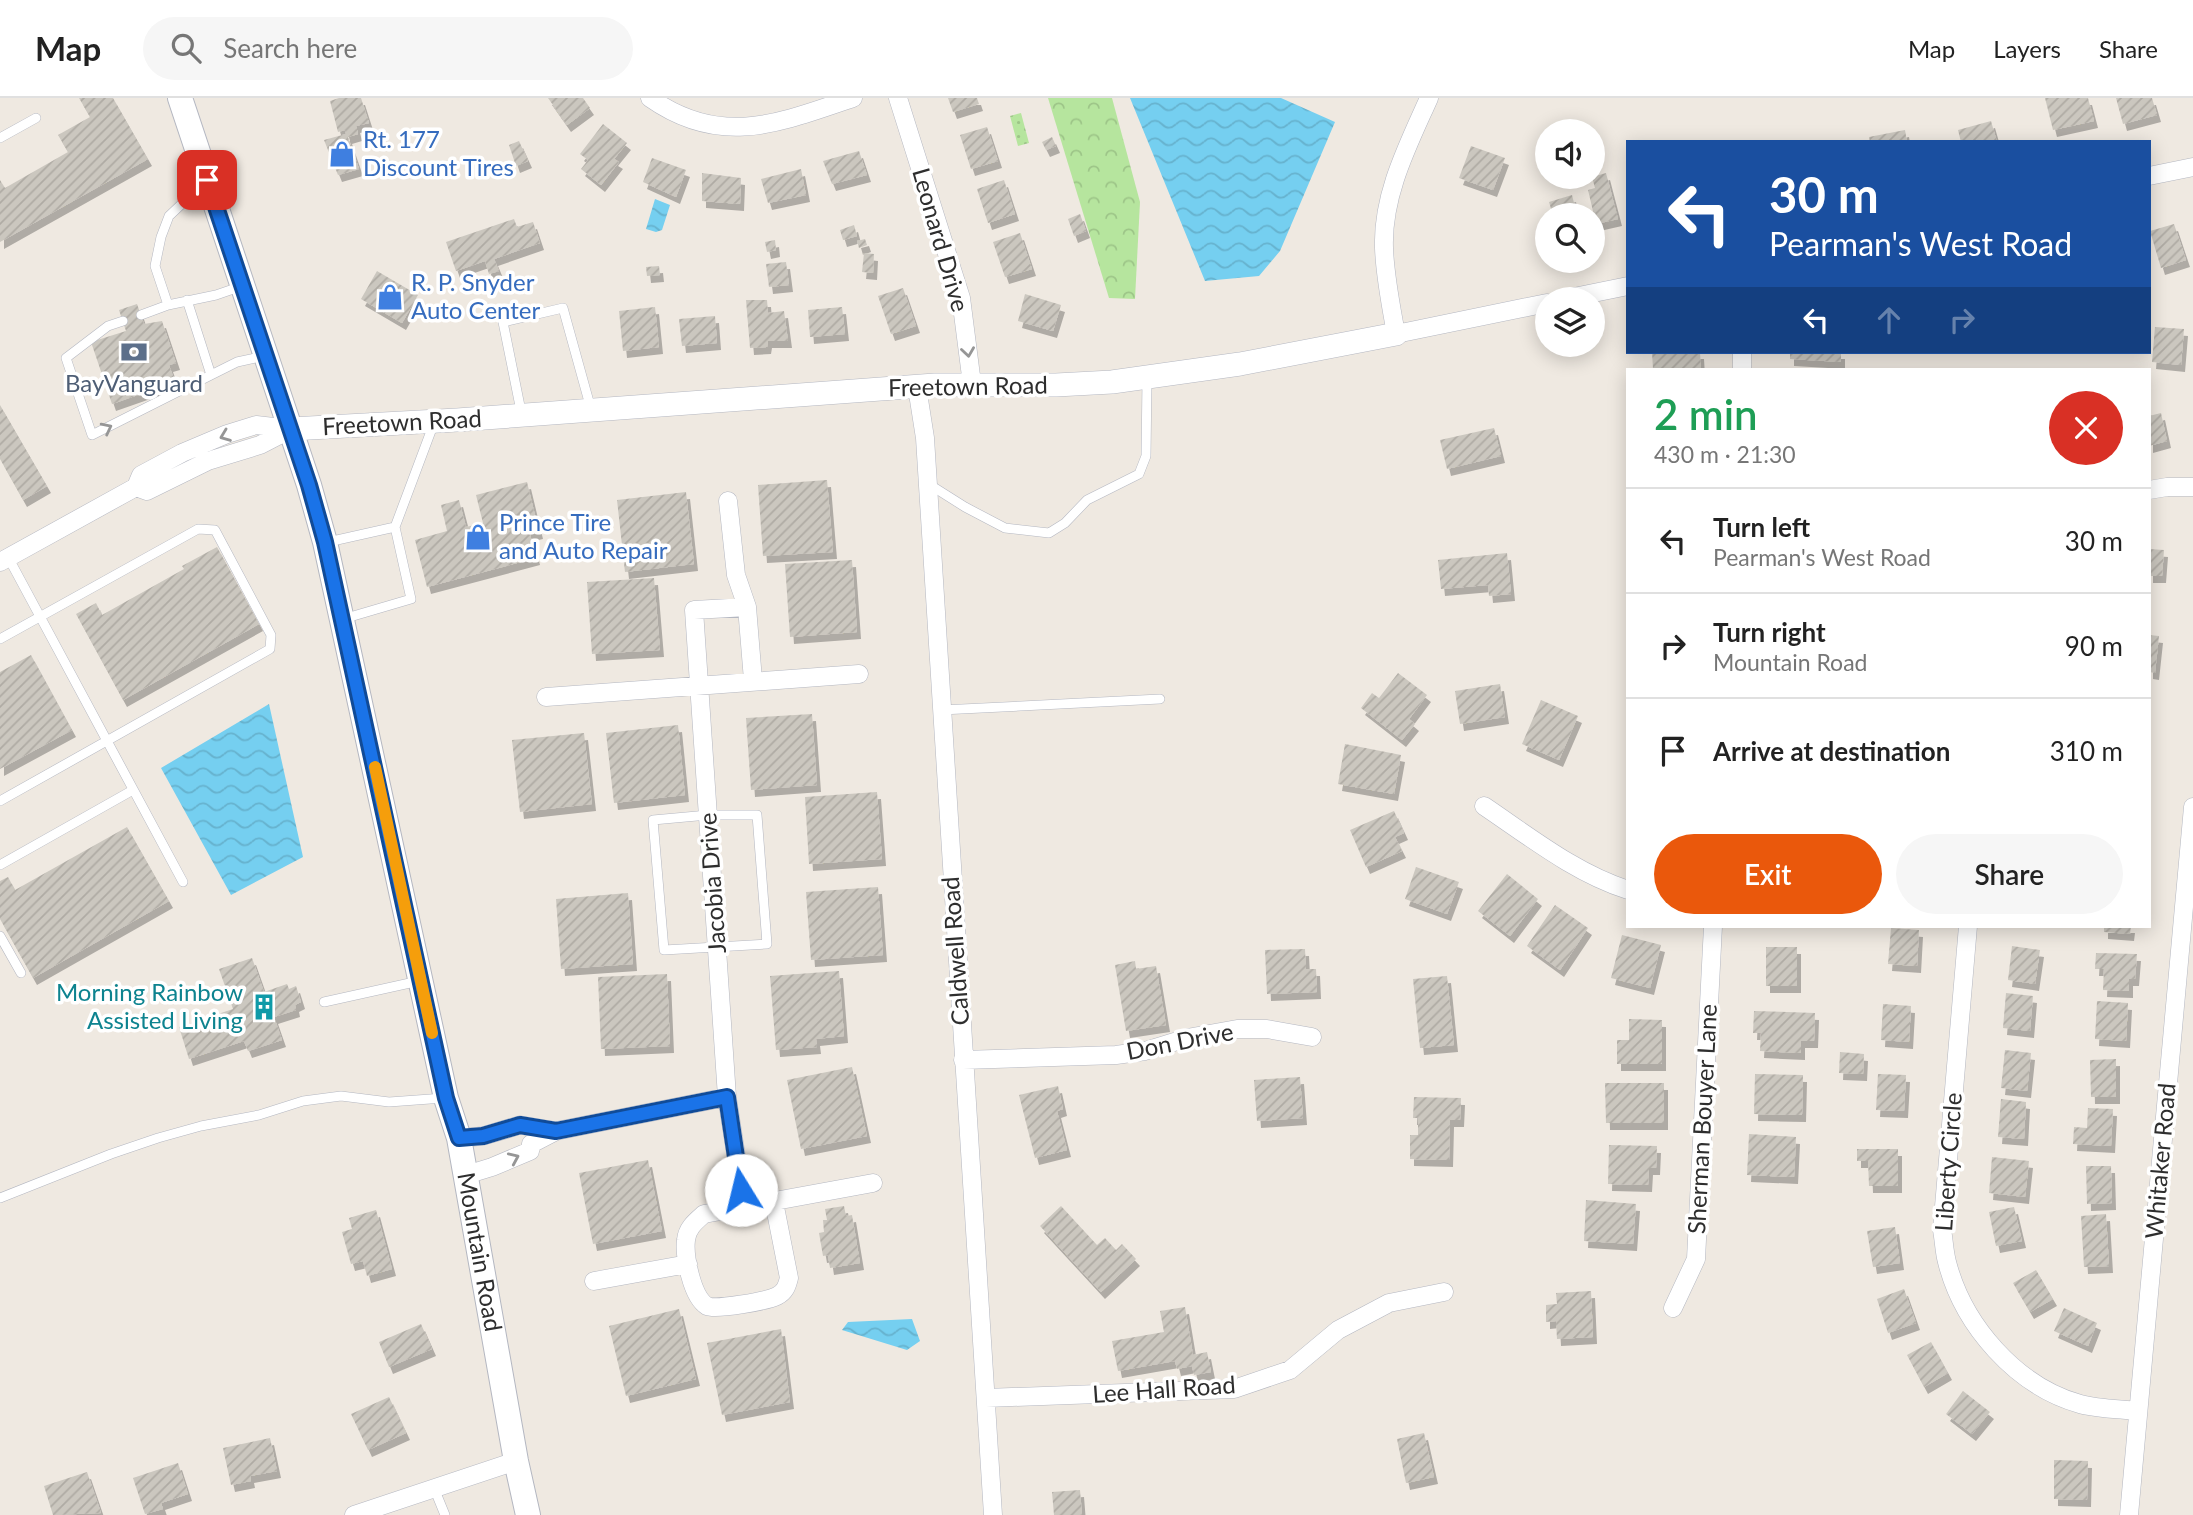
<!DOCTYPE html>
<html lang="en">
<head>
<meta charset="utf-8">
<style>
  :root { --surface:#fff; --page:#f6f6f6; --text:#222; --muted:#767676; --line:#e0e0e0; --accent:#ea580c }
  body { margin:0; font-family:Lato,sans-serif; background:var(--page); color:var(--text); height:100vh; display:flex; flex-direction:column; font-size:26px; white-space:nowrap }
  * { box-sizing:border-box; margin:0 }
  p { font-size:23px; color:var(--muted) }
  .icon { flex:none; width:38px; height:38px; fill:none; stroke:currentColor; stroke-width:2; stroke-linecap:round; stroke-linejoin:round }
  .map { position:relative; flex:1; overflow:hidden }
  .panel { position:absolute; left:1626px; top:270px; width:525px; height:560px; display:flex; flex-direction:column; background:var(--surface); border-radius:0px; box-shadow:0 4px 18px #0003 }
  .panel>* { flex:none }
  .banner { position:absolute; left:1626px; top:42px; width:525px; height:214px; border-radius:0px; box-shadow:0 4px 18px #0003; background:#1a4fa0; color:#fff; overflow:hidden }
  .buttons { position:absolute; left:1535px; top:21px; display:grid; gap:14px }
  .buttons a { display:grid; place-items:center; width:70px; height:70px; border-radius:50%; background:var(--surface); box-shadow:0 4px 18px #0003; font-size:35px }
  .pin { position:absolute; display:grid; place-items:center; width:60px; height:60px; color:#fff; margin:-30px; border-radius:14px; box-shadow:0 4px 10px #0006 }
  .me { position:absolute; width:77px; margin:-38px; rotate:351deg; stroke-linejoin:round; filter:drop-shadow(0 0 5px #0008) }
  .turn { display:flex; align-items:center; gap:24px; height:147px; padding:0 28px; font-size:32px }
  .turn .icon { width:91px; height:91px; stroke-width:2.5 }
  .turn b { display:block; font-size:49px; line-height:60px }
  .lanes { display:flex; align-items:center; height:66px; padding:0 28px; background:#0003; justify-content:center; gap:35px; direction:ltr }
  .lanes .off { opacity:.35 }
  .round { display:grid; place-items:center; flex:none; width:74px; height:74px; border-radius:37px; background:var(--page) }
  .overview { display:flex; align-items:center; justify-content:space-between; height:119px; padding:0 28px }
  h1 { font-size:42px; font-weight:600; line-height:52px; color:#1e9e55 }
  .action { display:flex; gap:14px; margin-top:auto; padding:14px 28px }
  .action a { flex:1; height:80px; border-radius:42px; background:var(--accent); color:#fff; font-size:28px; font-weight:600; line-height:80px; text-align:center }
  .action a+a { background:var(--page); color:var(--text) }
  ul { padding:0; list-style:none }
  li { display:flex; align-items:center; gap:21px; height:105px; padding:0 28px; border-top:2px solid var(--line) }
  li div { flex:1 }
  li b { display:block; font-size:26px }
  li em { font-style:normal }
  header { display:flex; align-items:center; gap:42px; box-sizing:border-box; height:98px; padding:0 35px; background:var(--surface); border-bottom:2px solid var(--line) }
  header strong { font-size:33px }
  nav { display:flex; gap:38px; margin-inline-start:auto; font-size:24px }
  .search { width:490px; height:63px; background:var(--page); display:flex; align-items:center; gap:18px; box-sizing:border-box; padding:0 24px; border-radius:38px; color:var(--muted); font-size:26px }
  .map>svg:first-child { display:block }
</style>
</head>
<body>
<header>
<strong>Map</strong>
<div class="search"><svg class="icon" aria-label="search" viewBox="0 0 24 24"><circle cx="10" cy="10" r="6"/><path d="M15 15l6 6"/></svg>Search here</div>
<nav><a>Map</a><a>Layers</a><a>Share</a></nav>
</header>
<div class="map">
<svg width="2193" height="1417" viewBox="0 0 2193 1417">
  <defs>
    <pattern id="forest-crowns" width="20" height="18" patternUnits="userSpaceOnUse" patternTransform="scale(1.75)"><rect width="20" height="18" fill="#b6e59e"/><path d="M2 6a3 3 0 1 1 6 0M12 15a3 3 0 1 1 6 0" fill="none" stroke="#9dc588"/></pattern>
    <pattern id="garden-dots" width="8" height="8" patternUnits="userSpaceOnUse" patternTransform="scale(1.75)"><rect width="8" height="8" fill="#b6e59e"/><path d="M2 2h.1M6 6h.1" fill="none" stroke="#9dc588" stroke-width="1.8" stroke-linecap="round"/></pattern>
    <pattern id="water-waves" width="16" height="10" patternUnits="userSpaceOnUse" patternTransform="scale(1.75)"><rect width="16" height="10" fill="#75cff0"/><path d="M0 5q4-4 8 0t8 0" fill="none" stroke="#66b2ce"/></pattern>
    <pattern id="building-hatch" width="6" height="6" patternUnits="userSpaceOnUse" patternTransform="scale(1.75)"><rect width="6" height="6" fill="#cbc7bf"/><path d="M-1 1l2-2M0 6l6-6M5 7l2-2" fill="none" stroke="#afaba4"/></pattern>
    <filter id="shadow"><feDropShadow dx="4" dy="7" stdDeviation="0" flood-color="#0004"/></filter>
  </defs>
  <rect width="100%" height="100%" fill="#efe9e1"/>
  <!-- forest -->
  <path fill="url(#forest-crowns)" d="M1048 0H1112L1140 104 1135 201 1109 200Z"/>
  <!-- garden -->
  <path fill="url(#garden-dots)" d="M1021 15 1029 45 1018 48 1010 18Z"/>
  <!-- water -->
  <path fill="url(#water-waves)" d="M1130 0H1281L1335 24 1280 153 1259 178 1205 183Z
    M655 101 670 107 662 132 656 134 646 131Z
    M269 606 303 759 231 797 161 670Z
    M912 1221 920 1243 907 1252 842 1232 848 1224Z"/>
  <!-- building -->
  <path fill="url(#building-hatch)" filter="url(#shadow)" d="M79 0H113L148 61 0 144V82L5 90 68 54 58 37 90 19Z
    M339 0H361L369 25 356 28 358 36 348 39 359 71 338 77 324 42 346 36 345 32 338 34 330 3Z
    M548 0H583L590 10 567 27Z
    M948 0H977L979 6 953 14Z
    M2045 0H2088L2094 23 2053 32Z
    M2116 0H2152L2157 17 2123 26Z
    M1991 23 1997 44H1961L1958 32Z
    M603 26 627 45 614 61 619 64 601 87 581 71 588 62 580 56Z
    M987 29 998 63 971 71 960 37Z
    M1905 32 1907 44H1870L1869 39Z
    M1052 39 1056 48 1046 52 1042 44Z
    M519 43 528 63 516 68 509 47Z
    M1471 48 1505 60 1493 92 1459 80Z
    M859 53 867 77 832 86 823 63Z
    M652 60 686 72 676 99 643 84Z
    M801 71 806 97 768 105 761 81Z
    M702 75 741 80 740 106 702 103Z
    M1606 75 1618 121 1596 126 1588 92 1595 90 1592 79Z
    M1004 82 1015 116 988 125 977 91Z
    M1572 97 1577 117H1553L1549 104Z
    M1080 116 1086 133 1074 138 1068 121Z
    M514 121 517 129 533 124 540 145 494 161 499 173 489 176 485 163 456 173 446 144Z
    M2174 126 2186 162 2161 170 2150 133Z
    M854 127 857 138 843 142 840 132Z
    M1020 135 1032 171 1005 179 993 144Z
    M865 141 867 147 859 150 857 143Z
    M775 142 776 152 767 154 765 144Z
    M864 155 874 156 873 175 862 174Z
    M786 164 789 187 769 189 766 166Z
    M659 168 660 177 647 178 646 169Z
    M377 173 418 197 402 225 361 201Z
    M903 190 916 228 891 236 878 198Z
    M1025 196 1061 207 1053 233 1018 223Z
    M746 202H767L768 215 784 213 788 243H768L767 249 750 250Z
    M137 206 144 226 162 223 176 265 169 267 175 284 112 306 91 244 126 233 119 212Z
    M655 209 659 249 623 253 619 213Z
    M842 209 845 236 810 239 808 212Z
    M715 218 717 245 682 248 679 221Z
    M2155 229 2184 231 2181 267 2152 264Z
    M1652 254H1700L1701 271H1653Z
    M1790 254H1841V264L1790 261Z
    M0 307 47 388 23 402 0 361Z
    M2161 315 2167 343 2149 348V318Z
    M1494 330 1501 358 1447 371 1440 342Z
    M827 382 833 454 763 458 758 387Z
    M527 384 539 434 530 436 536 460 427 489 415 442 447 433 441 407 459 402 466 429 483 425 476 397Z
    M686 394 694 466 625 474 617 402Z
    M217 449 259 526 123 602 76 516 96 505 102 517 184 471 182 468Z
    M2149 451 2164 452 2162 478H2149Z
    M1507 455 1511 496 1489 498 1488 487 1441 491 1438 462Z
    M852 462 857 534 790 539 785 466Z
    M654 480 660 552 592 556 587 484Z
    M2149 537 2159 538 2155 575 2149 574Z
    M31 557 72 632 0 671V574Z
    M1398 575 1427 597 1409 621 1415 626 1402 642 1361 610 1372 595 1379 600Z
    M1500 586 1505 619 1460 626 1455 593Z
    M1541 602 1578 618 1559 662 1522 646Z
    M812 616 817 687 751 692 746 620Z
    M678 627 685 697 614 705 606 635Z
    M584 635 592 706 520 714 512 642Z
    M1345 646 1401 657 1394 696 1338 686Z
    M877 694 882 761 809 766 805 699Z
    M1394 713 1404 735 1395 739 1402 753 1366 769 1350 732Z
    M127 729 169 803 33 880 0 821V783L8 779 15 792Z
    M1416 769 1459 784 1447 816 1405 801Z
    M1507 776 1538 801 1510 838 1478 813Z
    M878 789 883 857 811 862 806 794Z
    M628 795 633 866 561 871 556 801Z
    M1555 807 1588 830 1560 872 1527 848Z
    M2104 828H2131L2130 836 2104 834Z
    M1891 830 1919 832 1917 868 1888 866Z
    M1622 837 1661 847 1650 890 1611 880Z
    M2012 848 2040 852 2035 886 2008 882Z
    M1766 849H1797V888H1766Z
    M1305 851 1306 871H1316L1317 894 1267 896 1265 852Z
    M2096 855 2137 856 2135 881H2129V893L2103 892 2104 871H2095Z
    M252 860 264 894 287 886 289 891 296 888 301 904 295 907 296 912 274 919 282 942 248 953 244 943 189 961 179 929 233 911 219 871Z
    M1135 863 1136 871 1156 868 1166 927 1126 933 1115 867Z
    M839 873 844 938 816 941 817 949 776 952 770 878Z
    M667 876 670 948 601 951 598 879Z
    M1447 878 1454 947 1420 950 1413 881Z
    M2006 895 2033 898 2030 933 2003 930Z
    M2097 903 2128 905 2126 943 2095 941Z
    M1883 906 1911 908 1909 944 1881 942Z
    M1754 913 1815 915 1814 943H1801V955L1760 953 1761 935H1753Z
    M1629 921 1662 922V966H1617V942H1629Z
    M2005 952 2031 955 2027 993 2001 990Z
    M1840 954 1864 956 1863 976 1839 975Z
    M2116 961V999H2091L2090 962Z
    M852 969 867 1038 801 1051 787 982Z
    M1755 976 1803 977 1802 1017 1754 1016Z
    M1878 976 1906 977 1904 1013 1876 1012Z
    M1300 979 1303 1020 1257 1023 1254 982Z
    M1605 985H1664V1025H1606Z
    M1058 988 1063 1011 1057 1013 1067 1052 1035 1060 1019 997Z
    M1414 999 1461 1000 1460 1022H1450L1449 1062 1410 1061V1037H1418V1020H1413Z
    M2001 1001 2026 1004 2024 1041 1998 1039Z
    M2088 1010 2113 1011 2111 1048 2073 1046 2074 1029 2087 1030Z
    M1749 1036 1796 1039 1794 1079 1747 1077Z
    M1609 1047 1657 1048 1656 1070H1649L1648 1087 1608 1086Z
    M1857 1051H1898V1088H1869L1868 1063H1857Z
    M1992 1059 2029 1063 2025 1099 1989 1095Z
    M648 1062 662 1133 593 1146 579 1075Z
    M2086 1068H2111L2112 1105 2087 1106Z
    M1586 1102 1636 1106 1633 1146 1584 1143Z
    M844 1108 846 1118 852 1117 860 1165 830 1170 828 1157 823 1158 819 1135 824 1134 823 1122H827L825 1111Z
    M1061 1108 1097 1147 1105 1140 1116 1152 1122 1146 1136 1161 1101 1194 1040 1128Z
    M2014 1109 2022 1143 1996 1148 1989 1114Z
    M376 1112 392 1171 367 1178 363 1163 351 1166 342 1134 352 1131 349 1120Z
    M2106 1116 2109 1168 2084 1169 2081 1118Z
    M1895 1129 1900 1165 1873 1169 1867 1133Z
    M2036 1172 2053 1201 2030 1214 2013 1185Z
    M1904 1191 1916 1225 1888 1235 1877 1201Z
    M1591 1193 1593 1239 1557 1241 1556 1223 1546 1224V1207L1557 1206 1556 1195Z
    M1185 1209 1193 1257 1207 1254 1211 1274 1194 1277 1192 1268 1177 1271 1175 1263 1118 1273 1112 1243 1164 1234 1160 1213Z
    M2064 1210 2097 1225 2088 1248 2054 1233Z
    M679 1211 696 1281 626 1298 609 1228Z
    M421 1226 432 1251 389 1269 379 1244Z
    M781 1231 790 1304 722 1317 707 1245Z
    M1931 1244 1948 1275 1924 1289 1907 1257Z
    M1963 1293 1990 1314 1972 1336 1946 1316Z
    M389 1299 406 1335 368 1352 351 1316Z
    M1424 1335 1434 1379 1406 1385 1397 1341Z
    M270 1340 277 1373 250 1378 251 1383 231 1387 223 1350Z
    M2054 1362 2088 1363 2087 1402 2054 1401Z
    M178 1365 188 1396 161 1405 163 1411 145 1416 133 1380Z
    M87 1374 101 1415 53 1417 44 1388Z
    M1080 1392 1082 1417H1054L1052 1394Z"/>
  <g fill="none" stroke-linecap="round" stroke-linejoin="round">
    <!-- service casing -->
    <g stroke="#b4b7c1" stroke-width="10">
      <path id="service" d="M0 40 36 20
        M206 83 169 118 161 139 155 168 168 207 216 197 242 188
        M187 202 211 277 237 264 264 258
        M141 217 168 207
        M123 223 108 228 66 260 92 337 211 277
        M522 318 503 224 563 210 591 311
        M927 385 965 409 1005 430 1049 435 1065 425 1087 402 1139 376 1146 358 1147 282
        M328 444 395 429
        M8 459 183 784
        M343 521 411 501 395 429 434 325
        M0 541 198 431 215 432 271 537 270 551 0 703
        M941 612 1160 601
        M708 717H757L767 846 664 852 653 722Z
        M0 767 133 692
        M0 838 21 875
        M324 904 419 883
        M0 1100 111 1056 158 1040 201 1028 259 1017 303 1003 341 998 389 1004 444 1000
        M434 1390 445 1417"/>
    </g>
    <!-- minor casing -->
    <g stroke="#b4b7c1" stroke-width="19">
      <path id="minor" d="M650 0C721 50 779 25 853 0
        M898 0 961 200 972 286
        M1429 0C1408 47 1382 97 1384 150 1385 179 1391 208 1396 236L1547 205
        M2149 78 2193 69
        M1564 201 1628 188
        M1742 271V254
        M917 289 925 340 993 1417
        M136 389 147 393 208 363 260 347 291 331
        M2149 392 2167 389H2193
        M728 403 736 477 747 509 753 582
        M0 464 136 389 141 377 182 355 227 336 256 327 291 331
        M546 599 859 576
        M1484 708C1530 739 1575 775 1628 792
        M1968 828 1942 1132C1944 1142 1944 1153 1947 1164 1963 1227 2016 1288 2080 1306 2098 1311 2120 1311 2138 1313
        M963 962 1116 957 1145 953 1187 940 1237 931H1267L1312 939
        M459 1040 483 1038 520 1027 556 1033
        M466 1077 492 1069 530 1053 531 1046 556 1033 727 999
        M774 1104 789 1180C787 1188 785 1194 777 1198 767 1203 716 1212 707 1208 692 1199 684 1158 686 1142 687 1130 696 1123 704 1116L873 1085
        M744 1109 727 999 694 512 747 509
        M594 1183 688 1166
        M1673 1210 1696 1161 1713 828
        M986 1300 1234 1291 1290 1272 1338 1232 1389 1205 1444 1194
        M354 1417 516 1363
        M2129 1417 2193 709"/>
    </g>
    <!-- tertiary casing -->
    <g stroke="#b4b7c1" stroke-width="24">
      <path id="tertiary" d="M291 331 457 322 935 287H1056L1112 284 1240 266 1396 236"/>
    </g>
    <!-- secondary casing -->
    <g stroke="#b4b7c1" stroke-width="26">
      <g id="secondary">
        <path id="s1" d="M180 0 309 387 325 444 446 1000 459 1040 516 1363 528 1417"/>
      </g>
    </g>
    <!-- service -->
    <use href="#service" stroke="#fff" stroke-width="9"/>
    <!-- minor -->
    <use href="#minor" stroke="#fff" stroke-width="18"/>
    <!-- tertiary -->
    <use href="#tertiary" stroke="#fff" stroke-width="23"/>
    <!-- secondary -->
    <use href="#secondary" stroke="#fff" stroke-width="24"/>
  </g>
  <!-- one-way arrows -->
  <defs><path id="oneway-chevron" d="M-2-3.5L2.5 0L-2 3.5" fill="none" stroke-width="1.6" stroke-linecap="round" stroke-linejoin="round" transform="scale(1.75)"/></defs>
  <g stroke="#969696">
    <use href="#oneway-chevron" transform="translate(968 254) rotate(82)"/>
    <use href="#oneway-chevron" transform="translate(107 330) rotate(-27)"/>
    <use href="#oneway-chevron" transform="translate(225 338) rotate(159)"/>
    <use href="#oneway-chevron" transform="translate(514 1060) rotate(-24)"/>
  </g>
  <g fill="none" stroke-linecap="round" stroke-linejoin="round">
    <!-- route casing -->
    <g stroke="#114b97" stroke-width="18">
      <path id="route" d="M207 82 309 387 325 444 446 1000 459 1040 483 1038 520 1027 556 1033 727 999 741 1092"/>
    </g>
    <!-- route -->
    <use href="#route" stroke="#1a73e8" stroke-width="12"/>
    <!-- slow -->
    <path stroke="#f59e0b" stroke-width="12" d="M375 669 432 935"/>
  </g>
  <!-- icons -->
  <defs>
    <g id="shop-bare" transform="scale(2.1)"><path d="M-5-2.5h2.3a2.7 3.5 0 0 1 5.4 0H5L5.5 6h-11ZM-1.5-2.5h3a1.5 2.3 0 0 0-3 0Z" fill="#3f7fe0" stroke="#fff" stroke-width="2.5" paint-order="stroke"/></g>
    <g id="bank-bare" transform="scale(2.1)"><path d="M-6-4H6V4H-6ZM0-2.3a2.3 2.3 0 1 0 0 4.6a2.3 2.3 0 1 0 0-4.6Z" fill="#5c6f8a" stroke="#fff" stroke-width="2.5" paint-order="stroke"/></g>
    <g id="building-bare" transform="scale(2.1)"><path d="M-4-6H4V6H1V3H-1V6H-4ZM-2.5-4.3h1.7v1.8h-1.7ZM.8-4.3h1.7v1.8H.8ZM-2.5-1h1.7V.8h-1.7ZM.8-1h1.7V.8H.8Z" fill="#0f9aa8" stroke="#fff" stroke-width="2.5" paint-order="stroke"/></g>
  </defs>
  <g fill-rule="evenodd">
    <use href="#shop-bare" x="342" y="56"/>
    <use href="#shop-bare" x="390" y="199"/>
    <use href="#bank-bare" x="134" y="254"/>
    <use href="#shop-bare" x="478" y="439"/>
    <use href="#building-bare" x="264" y="909"/>
  </g>
  <g text-anchor="middle" stroke-width="7" stroke-linejoin="round" paint-order="stroke">
    <!-- shop labels -->
    <g font-size="24" fill="#366cbe" stroke="#fff" text-anchor="start">
      <text x="363" y="50">Rt. 177<tspan x="363" dy="28">Discount Tires</tspan></text>
      <text x="411" y="193">R. P. Snyder<tspan x="411" dy="28">Auto Center</tspan></text>
      <text x="499" y="433">Prince Tire<tspan x="499" dy="28">and Auto Repair</tspan></text>
    </g>
    <!-- street labels -->
    <g font-size="24" fill="#2e2e2e" stroke="#fff">
      <text transform="translate(940 142) rotate(74)" y="8">Leonard Drive</text>
      <text transform="translate(968 289) rotate(-1)" y="8">Freetown Road</text>
      <text transform="translate(402 325) rotate(-3)" y="8">Freetown Road</text>
      <text transform="translate(713 785) rotate(-94)" y="8">Jacobia Drive</text>
      <text transform="translate(956 853) rotate(-94)" y="8">Caldwell Road</text>
      <text transform="translate(1180 944) rotate(-11)" y="8">Don Drive</text>
      <text transform="translate(1703 1021) rotate(-87)" y="8">Sherman Bouyer Lane</text>
      <text transform="translate(2161 1063) rotate(-85)" y="8">Whitaker Road</text>
      <text transform="translate(1949 1064) rotate(-86)" y="8">Liberty Circle</text>
      <text dy="8" stroke="none"><textPath href="#s1" startOffset="1194">Mountain Road</textPath></text>
      <text transform="translate(1164 1292) rotate(-4)" y="8">Lee Hall Road</text>
    </g>
    <!-- service labels -->
    <g font-size="24" fill="#4e5e75" stroke="#fff">
      <text x="134" y="294">BayVanguard</text>
    </g>
    <!-- culture labels -->
    <g font-size="24" fill="#0d838f" stroke="#fff" text-anchor="end">
      <text x="243" y="903">Morning Rainbow<tspan x="243" dy="28">Assisted Living</tspan></text>
    </g>
  </g>
</svg>
<div class="buttons">
<a><svg class="icon" aria-label="sound" viewBox="0 0 24 24"><path d="M4 9h4l5-4v14l-5-4H4zM17 9q2 3 0 6"/></svg></a>
<a><svg class="icon" aria-label="search" viewBox="0 0 24 24"><circle cx="10" cy="10" r="6"/><path d="M15 15l6 6"/></svg></a>
<a><svg class="icon" aria-label="layers" viewBox="0 0 24 24"><path d="M12 4l9 5-9 5-9-5zM3 14l9 5 9-5"/></svg></a>
</div>
<div class="pin" style="left:207px;top:82px;background:#d93025"><svg class="icon" aria-label="arrive" viewBox="0 0 24 24"><path d="M6 21V4h12l-3 4 3 4H6"/></svg></div>
<svg class="me" style="left:741px;top:1092px" viewBox="-20 -20 40 40"><circle r="19" fill="#fff"/><path d="M0-13L10 11 0 6-10 11z" fill="#1a73e8"/></svg>
<div class="banner">
<div class="turn"><svg class="icon" aria-label="left" viewBox="0 0 24 24"><path d="M17 20v-9H6M10 6l-5 5 5 5"/></svg><div><b>30 m</b>Pearman's West Road</div></div>
<div class="lanes"><svg class="icon" aria-label="left" viewBox="0 0 24 24"><path d="M17 20v-9H6M10 6l-5 5 5 5"/></svg><svg class="icon off" aria-label="ahead" viewBox="0 0 24 24"><path d="M12 20V5M6 11l6-6 6 6"/></svg><svg class="icon off" aria-label="right" viewBox="0 0 24 24"><path d="M7 20v-9h11M14 6l5 5-5 5"/></svg></div>
</div>
<section class="panel">
<div class="overview"><div><h1>2 min</h1><p>430 m · 21:30</p></div><a class="round" style="background:#d93025;color:#fff"><svg class="icon" aria-label="close" viewBox="0 0 24 24"><path d="M6 6l12 12M18 6L6 18"/></svg></a></div>
<ul>
<li><svg class="icon" aria-label="left" viewBox="0 0 24 24"><path d="M17 20v-9H6M10 6l-5 5 5 5"/></svg><div><b>Turn left</b><p>Pearman's West Road</p></div><em>30 m</em></li>
<li><svg class="icon" aria-label="right" viewBox="0 0 24 24"><path d="M7 20v-9h11M14 6l5 5-5 5"/></svg><div><b>Turn right</b><p>Mountain Road</p></div><em>90 m</em></li>
<li><svg class="icon" aria-label="arrive" viewBox="0 0 24 24"><path d="M6 21V4h12l-3 4 3 4H6"/></svg><div><b>Arrive at destination</b></div><em>310 m</em></li>
</ul>
<div class="action"><a>Exit</a><a>Share</a></div>
</section>
</div>
</body>
</html>
